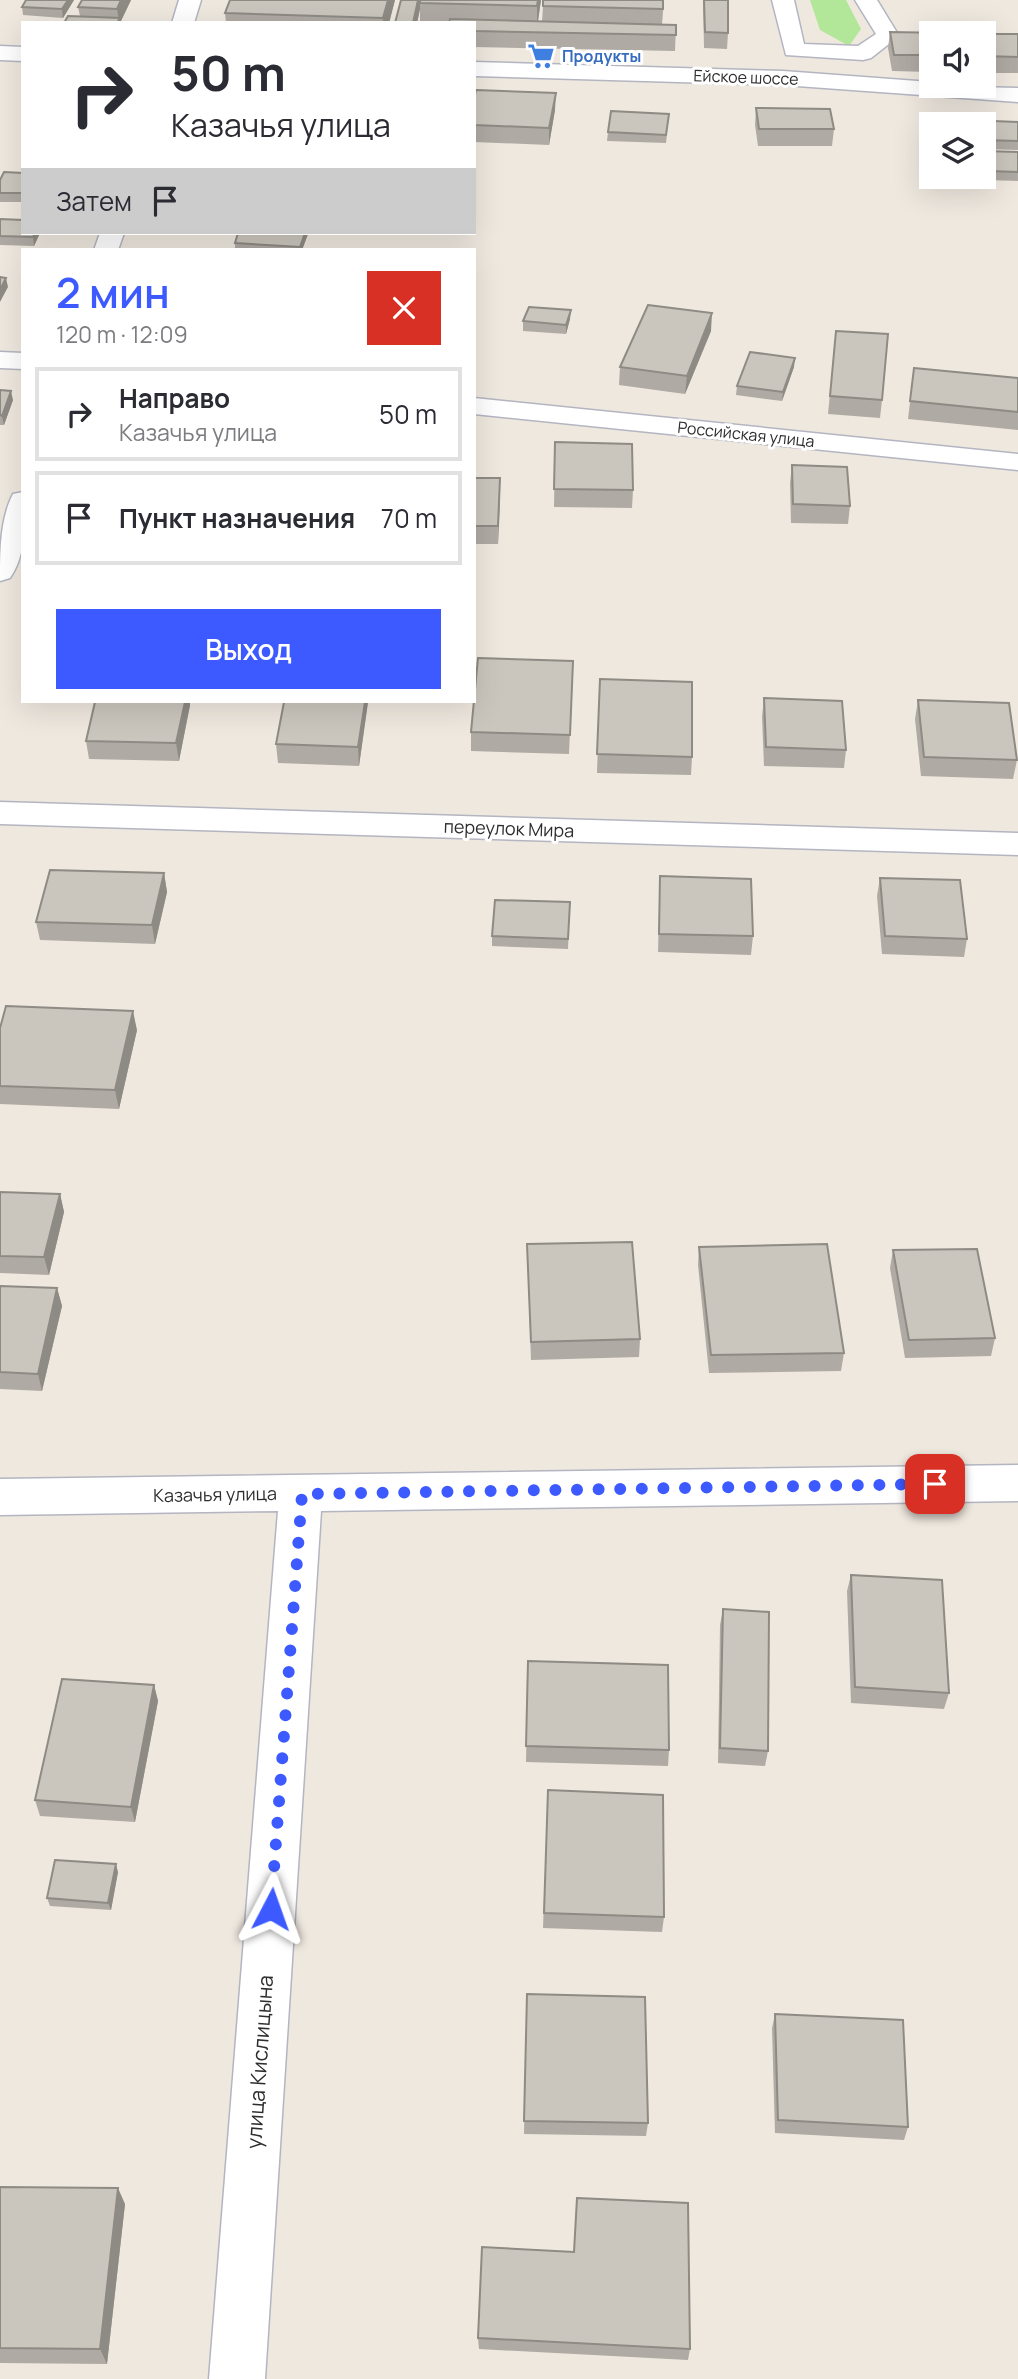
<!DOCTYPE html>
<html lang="ru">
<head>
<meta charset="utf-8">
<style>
  :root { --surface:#fff; --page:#f2f2f3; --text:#2b2b33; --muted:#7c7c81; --line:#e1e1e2; --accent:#3c5aff }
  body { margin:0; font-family:Manrope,sans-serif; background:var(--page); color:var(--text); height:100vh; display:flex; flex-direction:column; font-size:26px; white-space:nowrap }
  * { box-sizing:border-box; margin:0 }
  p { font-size:23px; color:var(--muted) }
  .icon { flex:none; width:38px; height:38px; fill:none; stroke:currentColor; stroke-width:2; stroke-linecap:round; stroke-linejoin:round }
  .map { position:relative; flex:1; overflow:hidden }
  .details { position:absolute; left:21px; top:248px; width:455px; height:455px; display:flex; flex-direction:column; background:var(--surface); border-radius:0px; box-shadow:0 7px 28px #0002 }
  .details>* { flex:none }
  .banner { position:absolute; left:21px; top:21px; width:455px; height:214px; border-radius:0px; box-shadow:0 7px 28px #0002; background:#fff; color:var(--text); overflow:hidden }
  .controls { position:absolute; left:919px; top:21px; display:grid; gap:14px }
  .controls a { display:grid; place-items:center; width:77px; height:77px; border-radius:0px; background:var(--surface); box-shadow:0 7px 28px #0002; font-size:35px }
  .pin { position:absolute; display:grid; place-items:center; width:60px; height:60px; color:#fff; margin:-30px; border-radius:14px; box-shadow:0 4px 10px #0006 }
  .me { position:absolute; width:77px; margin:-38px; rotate:4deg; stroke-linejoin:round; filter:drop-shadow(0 0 5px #0008) }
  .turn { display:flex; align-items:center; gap:24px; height:147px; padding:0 35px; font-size:32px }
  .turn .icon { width:91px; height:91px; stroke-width:2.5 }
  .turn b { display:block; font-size:49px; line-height:60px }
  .then { display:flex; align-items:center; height:66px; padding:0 35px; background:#0003; gap:14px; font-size:26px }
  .round { display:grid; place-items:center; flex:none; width:74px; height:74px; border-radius:0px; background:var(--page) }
  .headline { display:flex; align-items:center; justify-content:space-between; height:119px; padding:0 35px }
  h1 { font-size:42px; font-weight:600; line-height:52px; color:var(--accent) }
  .button { display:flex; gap:14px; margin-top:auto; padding:14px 35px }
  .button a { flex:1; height:80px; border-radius:0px; background:var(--accent); color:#fff; font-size:28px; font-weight:600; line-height:80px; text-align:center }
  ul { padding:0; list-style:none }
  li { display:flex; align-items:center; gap:21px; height:94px; margin:0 14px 10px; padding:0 21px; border:4px solid var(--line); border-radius:0px }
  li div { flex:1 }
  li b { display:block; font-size:26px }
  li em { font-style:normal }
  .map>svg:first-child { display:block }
</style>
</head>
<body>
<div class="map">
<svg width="1018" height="2379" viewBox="0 0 1018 2379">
  <rect width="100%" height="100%" fill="#efe8df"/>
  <!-- green -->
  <path fill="#b2e79a" d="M810 0H846L861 29 849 46 820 30Z"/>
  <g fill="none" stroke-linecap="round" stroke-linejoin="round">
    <!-- minor casing -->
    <g stroke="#b3b5c1" stroke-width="3">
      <path id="minor" d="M179 0H201L194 23H172Z
        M772 0H794L804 44 858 46 876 34 855 0H877L899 36 871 58 863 60 786 55Z
        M0 46 23 47V61L0 60Z
        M474 62 783 71 931 82V86L1018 88V102L783 85 474 76Z
        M100 233H124L118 250H94Z
        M0 352 23 353V369L0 368Z
        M474 398 1018 454V470L474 414Z
        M23 492C23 520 28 553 10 578L0 581C0 552 0 519 13 494Z
        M0 802 1018 833V855L0 824Z
        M1018 1465V1501L321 1511 265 2379H209L278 1511 0 1515V1479Z"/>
    </g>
    <!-- minor -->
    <use href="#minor" fill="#fff" fill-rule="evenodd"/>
  </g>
  <!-- wall -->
  <path fill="#afaaa3" d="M74 0 63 18 23 15 22 7Z
    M131 0 120 23 80 16 78 7Z
    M230 0H395L389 23H226L225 13Z
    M401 0H541L538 22H542L543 6 664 0 662 24 676 25 675 51 474 47V23H420V9L417 23H395Z
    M703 0H728V33L727 49 704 48Z
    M890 32 931 33V72L892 71 888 48Z
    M984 34H1018V73H984Z
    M474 99 555 110 549 145 474 142Z
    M756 108 834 129 832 146H758L755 125Z
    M669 114 666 143 607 141 608 132Z
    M967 120 1018 122V150L984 149V124H966Z
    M985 151 1018 152V181L986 180 984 160Z
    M23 173V202H0V180Z
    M0 219 40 233 34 246 0 245Z
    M308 234 302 250H235V243Z
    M570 319 566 334 523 331V321Z
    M711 331 685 394 619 385 620 367Z
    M836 331 882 400 880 418 828 414Z
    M794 367 782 401 736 395 737 386Z
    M914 368 1018 378V430L908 419Z
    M0 390 13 400 4 425H0Z
    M555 442 633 490 632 508 554 507Z
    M792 465 850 506 848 524 791 523 790 483Z
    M474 478H500L498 544H474Z
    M573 661 569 754 471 751V732Z
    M600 679 692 757 691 775 597 773Z
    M764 698 846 750 844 768 764 766 762 717Z
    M918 700 1017 760 1013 779 921 776 915 719Z
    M368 702 359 766 278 763 276 744Z
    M190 705 179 761 89 759 86 741Z
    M164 873 167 892 155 944 40 940 36 922Z
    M660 876 753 936 751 955 658 952Z
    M880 878 967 939 964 957 882 954 877 896Z
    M570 902 568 949 492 946V936Z
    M0 1028 137 1030 119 1109 0 1104Z
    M0 1192 60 1194 64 1212 49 1275 0 1273Z
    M527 1244 640 1339 639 1357 531 1360Z
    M699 1247 844 1353 841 1371 709 1373 698 1265Z
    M893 1250 995 1338 991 1356 905 1358 890 1268Z
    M0 1286 57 1288 62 1306 42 1391 0 1389Z
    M851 1575 949 1693 944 1709 851 1703 847 1591Z
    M723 1609 768 1751 765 1766 718 1763 720 1625Z
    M528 1661 669 1750 668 1766 526 1762Z
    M154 1685 158 1701 135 1822 40 1816 35 1800Z
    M548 1790 664 1917 662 1932 543 1928Z
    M118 1872 111 1910 50 1906 47 1898Z
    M527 1994 648 2123 646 2136 524 2134Z
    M775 2014 908 2127 904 2140 775 2133 772 2028Z
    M0 2187 125 2204 107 2364 0 2363Z
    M478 2338 690 2349 688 2360 479 2349Z"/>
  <!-- shaded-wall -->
  <path fill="#8e8b84" d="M68 0H74L63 18 62 9Z
    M121 0H131L120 23H117L119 20 117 9Z
    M388 0H395L389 23H383V18Z
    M418 0H422L420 3V9L417 23H413Z
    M538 0H541L537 27V6Z
    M556 93 555 110 549 145V128Z
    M35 233H40L34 246 33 237Z
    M305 233 308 234 302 250H300V247Z
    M6 278 8 287 0 302V290Z
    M571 310 570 319 566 334V325Z
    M712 313 711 331 685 394 687 376Z
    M795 358 794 367 782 401 783 392Z
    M11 391 13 400 4 425 2 416Z
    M500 478V496L498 544V526Z
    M185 702H190V705L179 761 176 743Z
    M365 702H368L359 766 358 747Z
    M164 873 167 892 155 944 152 925Z
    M133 1011 137 1030 119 1109 115 1090Z
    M60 1194 64 1212 49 1275 44 1257Z
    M57 1288 62 1306 42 1391 38 1374Z
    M154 1685 158 1701 135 1822 131 1807Z
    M116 1864 118 1872 111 1910 108 1903Z
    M118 2188 125 2204 107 2364 100 2349Z"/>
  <!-- building -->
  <path fill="#cbc6bd" stroke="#8e8b84" stroke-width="2" d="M26 0H68L62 9 22 7Z
    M82 0H121L117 9 78 7Z
    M230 0H388L383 18 225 13Z
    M401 0H418L413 23H395Z
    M420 0H538L537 6 420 3Z
    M543 0H663V9L543 6Z
    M704 0H728V33L705 32Z
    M68 16 120 18 117 23H64Z
    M450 19 676 25V35L474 31V23H449Z
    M890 32 948 33H931V55H894Z
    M984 34H1018V57L984 56Z
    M476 90 556 93 549 128 474 125V99Z
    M756 108 830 109 834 129H759Z
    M611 111 669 114 666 135 608 132Z
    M967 120 1018 122V141L984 140V124H967Z
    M985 151 1018 152V172L988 171Z
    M4 172 23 173V193H0V180Z
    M0 219 23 220V233H35L33 237 0 236Z
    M238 233H305L300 247 235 243Z
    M0 277 6 278 0 290Z
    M648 305 712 313 687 376 620 367Z
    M529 307 571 310 566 325 523 321Z
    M836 331 888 334 882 400 830 396Z
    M750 352 795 358 783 392 737 386Z
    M914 368 1018 378V412L910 401Z
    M0 390 11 391 2 416 0 415Z
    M555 442 632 444 633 490 554 489Z
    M792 465 847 467 850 506 793 504Z
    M474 478H500L498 526H474Z
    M478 658 573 661 570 735 471 732Z
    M600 679 692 682V757L597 754Z
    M764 698 842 701 846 750 766 747Z
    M918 700 1009 703 1017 760 924 757Z
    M95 702H185L176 743 86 741Z
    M284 702H365L358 747 276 744Z
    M50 870 164 873 152 925 36 922Z
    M660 876 751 879 753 936 659 934Z
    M880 878 960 880 967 939 885 936Z
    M495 900 570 902 568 939 492 936Z
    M6 1006 133 1011 115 1090 0 1086V1028Z
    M0 1192 60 1194 44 1257 0 1256Z
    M632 1242 640 1339 531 1342 527 1244Z
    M827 1244 844 1353 711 1355 699 1247Z
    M977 1249 995 1338 909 1340 893 1250Z
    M0 1286 57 1288 38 1374 0 1372Z
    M851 1575 942 1580 949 1693 855 1687Z
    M723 1609 769 1612 768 1751 720 1748Z
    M528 1661 668 1665 669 1750 526 1746Z
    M62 1679 154 1685 131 1807 35 1800Z
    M548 1790 663 1795 664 1917 544 1913Z
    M55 1860 116 1864 108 1903 47 1898Z
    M527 1994 645 1997 648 2123 524 2121Z
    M775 2014 903 2020 908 2127 778 2120Z
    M0 2187 118 2188 100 2349 0 2348Z
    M577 2198 688 2203 690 2349 478 2338 482 2247 574 2252Z"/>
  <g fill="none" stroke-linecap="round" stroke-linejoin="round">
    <!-- route -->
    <path stroke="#3c5aff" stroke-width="12" stroke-dasharray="0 21.6" d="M271 1909 302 1494 935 1484"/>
  </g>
  <!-- icons -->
  <defs>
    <g id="supermarket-bare" transform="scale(2.1)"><path d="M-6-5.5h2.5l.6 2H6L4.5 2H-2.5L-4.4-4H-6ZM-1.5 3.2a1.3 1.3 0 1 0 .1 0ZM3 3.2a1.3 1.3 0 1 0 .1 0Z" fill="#3f7fe0" stroke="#fff" stroke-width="2.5" paint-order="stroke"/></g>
  </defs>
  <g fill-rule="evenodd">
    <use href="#supermarket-bare" x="541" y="56"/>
  </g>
  <g text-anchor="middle" stroke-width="6" stroke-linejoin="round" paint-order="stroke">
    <!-- far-shop labels -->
    <g font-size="16" font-weight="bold" fill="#366cbe" stroke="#fff" text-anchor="start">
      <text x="562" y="62">Продукты</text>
    </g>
    <!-- far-street labels -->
    <g font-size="16" fill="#2d2d2d" stroke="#fff">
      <text transform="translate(746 77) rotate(2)" y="6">Ейское шоссе</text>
      <text transform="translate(746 434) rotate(6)" y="6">Российская улица</text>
    </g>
    <!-- street labels -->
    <g font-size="18" fill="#2d2d2d" stroke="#fff">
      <text transform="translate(509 829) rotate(2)" y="6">переулок Мира</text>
      <text transform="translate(215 1495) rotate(-1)" y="6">Казачья улица</text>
    </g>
    <!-- near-street labels -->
    <g font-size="21" fill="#2d2d2d" stroke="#fff">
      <text transform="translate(260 2062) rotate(-86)" y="7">улица Кислицына</text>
    </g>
  </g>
</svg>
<div class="controls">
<a><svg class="icon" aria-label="sound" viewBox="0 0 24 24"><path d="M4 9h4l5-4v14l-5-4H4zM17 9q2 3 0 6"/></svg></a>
<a><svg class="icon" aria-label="layers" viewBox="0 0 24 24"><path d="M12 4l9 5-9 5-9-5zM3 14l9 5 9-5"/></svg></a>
</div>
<div class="pin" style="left:935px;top:1484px;background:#d93025"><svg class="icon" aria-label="arrive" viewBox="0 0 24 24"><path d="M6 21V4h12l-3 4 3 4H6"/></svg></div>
<svg class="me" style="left:271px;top:1909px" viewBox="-20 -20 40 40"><path d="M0-17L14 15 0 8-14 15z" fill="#3c5aff" stroke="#fff" stroke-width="4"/></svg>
<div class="banner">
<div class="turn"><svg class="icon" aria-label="right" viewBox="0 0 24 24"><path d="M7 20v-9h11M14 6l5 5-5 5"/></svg><div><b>50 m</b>Казачья улица</div></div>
<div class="then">Затем<svg class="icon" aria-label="arrive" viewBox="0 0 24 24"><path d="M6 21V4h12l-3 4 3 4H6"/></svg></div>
</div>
<section class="details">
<div class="headline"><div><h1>2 мин</h1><p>120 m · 12:09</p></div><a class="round" style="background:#d93025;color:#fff"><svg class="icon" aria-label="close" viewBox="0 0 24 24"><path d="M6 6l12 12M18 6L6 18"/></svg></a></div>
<ul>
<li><svg class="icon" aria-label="right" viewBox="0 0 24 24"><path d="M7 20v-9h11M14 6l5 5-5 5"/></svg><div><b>Направо</b><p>Казачья улица</p></div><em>50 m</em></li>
<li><svg class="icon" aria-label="arrive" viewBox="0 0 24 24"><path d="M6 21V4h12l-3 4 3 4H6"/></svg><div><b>Пункт назначения</b></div><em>70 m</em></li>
</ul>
<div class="button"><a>Выход</a></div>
</section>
</div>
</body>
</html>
